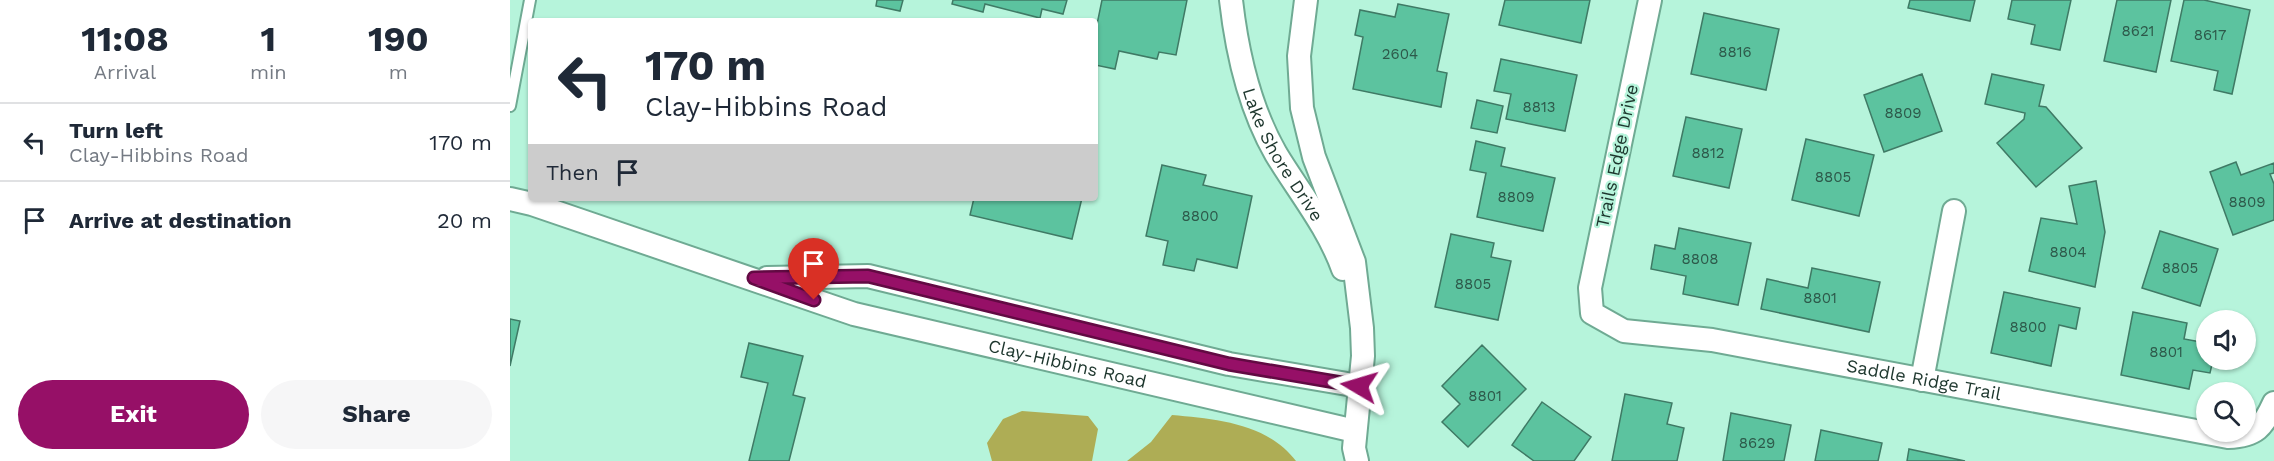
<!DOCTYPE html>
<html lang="en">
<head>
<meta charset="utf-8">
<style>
  :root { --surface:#fff; --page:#f6f6f7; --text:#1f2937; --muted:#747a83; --line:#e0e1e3; --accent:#961067 }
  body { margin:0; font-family:"Work Sans",sans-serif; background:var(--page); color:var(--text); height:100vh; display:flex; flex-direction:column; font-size:22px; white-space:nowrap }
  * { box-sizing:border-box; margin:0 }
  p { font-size:20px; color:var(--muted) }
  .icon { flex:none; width:33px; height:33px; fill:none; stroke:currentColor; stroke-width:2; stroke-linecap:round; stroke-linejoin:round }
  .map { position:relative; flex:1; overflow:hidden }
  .sheet { display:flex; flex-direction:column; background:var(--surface); width:510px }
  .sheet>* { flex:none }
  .guide { position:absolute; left:18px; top:18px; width:570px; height:183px; border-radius:6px; box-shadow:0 2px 4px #0004; background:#fff; color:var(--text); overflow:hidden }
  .controls { position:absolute; left:1686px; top:310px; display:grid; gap:12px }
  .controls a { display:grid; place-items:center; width:60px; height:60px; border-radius:50%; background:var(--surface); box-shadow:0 2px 4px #0004; font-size:30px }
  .pin { position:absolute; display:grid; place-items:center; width:51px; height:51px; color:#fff; margin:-62px -26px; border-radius:50% 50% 50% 0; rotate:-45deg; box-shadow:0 0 6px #0007 }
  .pin .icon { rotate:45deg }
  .me { position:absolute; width:66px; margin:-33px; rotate:277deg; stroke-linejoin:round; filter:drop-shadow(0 0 4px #0008) }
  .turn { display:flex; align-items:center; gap:21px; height:126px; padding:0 18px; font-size:27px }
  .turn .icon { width:78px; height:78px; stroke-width:2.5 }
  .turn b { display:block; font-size:42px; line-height:51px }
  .then { display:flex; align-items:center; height:57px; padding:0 18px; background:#0003; gap:12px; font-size:22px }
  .eta { display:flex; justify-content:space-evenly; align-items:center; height:102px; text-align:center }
  .eta b { font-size:36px; font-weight:700; line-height:42px }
  .primary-button { display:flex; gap:12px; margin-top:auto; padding:12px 18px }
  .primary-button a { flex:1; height:69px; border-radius:36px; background:var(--accent); color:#fff; font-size:24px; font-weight:700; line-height:69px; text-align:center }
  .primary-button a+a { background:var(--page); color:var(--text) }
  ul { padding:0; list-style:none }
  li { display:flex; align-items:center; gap:18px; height:78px; padding:0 18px; border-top:2px solid var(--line) }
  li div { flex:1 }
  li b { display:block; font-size:22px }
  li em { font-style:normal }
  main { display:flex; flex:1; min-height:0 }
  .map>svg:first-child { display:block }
</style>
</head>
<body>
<main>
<section class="sheet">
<div class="eta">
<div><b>11:08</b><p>Arrival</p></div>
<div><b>1</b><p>min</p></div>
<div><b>190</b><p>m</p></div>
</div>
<ul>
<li><svg class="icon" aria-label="left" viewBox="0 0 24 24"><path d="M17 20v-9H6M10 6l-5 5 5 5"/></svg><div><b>Turn left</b><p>Clay-Hibbins Road</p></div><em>170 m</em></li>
<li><svg class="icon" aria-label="arrive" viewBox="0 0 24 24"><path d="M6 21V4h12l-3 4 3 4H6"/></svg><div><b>Arrive at destination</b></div><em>20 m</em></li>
</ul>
<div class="primary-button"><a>Exit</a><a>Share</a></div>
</section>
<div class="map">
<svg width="1764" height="461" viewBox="0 0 1764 461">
  <rect width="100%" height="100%" fill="#b6f4db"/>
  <!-- water -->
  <path fill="#aead55" d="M512 411 578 416 588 429 582 461H482L477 443 493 419Z
    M662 415C706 419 757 423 786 461H617L641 442Z"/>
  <!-- building -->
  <path fill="#5cc39f" stroke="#3f7a65" stroke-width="1.5" d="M367 0H393L390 11 366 6Z
    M443 0H557L553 14 532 9 530 18 475 4 473 12 442 4Z
    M592 0H677L666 55 649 52 647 59 609 51 605 69 585 65V34Z
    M995 0H1080L1071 43 989 25Z
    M1400 0H1465L1460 21 1398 8Z
    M1502 0H1561L1550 50 1521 44 1525 25 1498 19Z
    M1607 0H1661L1646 72 1594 61Z
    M1674 0H1694L1740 10 1722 94 1704 90 1708 71 1661 61Z
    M888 4 939 14 927 71 937 73 931 107 843 89 853 37 845 35 850 10 885 17Z
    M1194 13 1269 29 1256 90 1181 74Z
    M991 59 1067 75 1055 131 996 119 1001 94 984 91Z
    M1412 74 1432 131 1374 152 1354 95Z
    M1482 74 1534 85 1529 106 1536 107 1572 148 1526 187 1487 143 1514 119 1515 113 1475 104Z
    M967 100 993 106 987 133 961 128Z
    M1176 117 1232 129 1219 188 1163 176Z
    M1296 139 1364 155 1349 216 1282 200Z
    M966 141 995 148 991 166 1045 178 1033 231 967 217 976 173 960 170Z
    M1726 162 1731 175 1764 163V173L1760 174 1764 184V220L1723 235 1700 172Z
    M652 165 696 175 693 185 742 196 727 268 687 259 684 271 653 265 658 241 636 236Z
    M1586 181 1595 232 1585 287 1519 271 1531 218 1567 224 1559 186Z
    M464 198H572L562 239 460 215Z
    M1169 228 1241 243 1228 305 1173 294 1176 276 1141 269 1145 245 1165 249Z
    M1650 231 1708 249 1690 306 1632 288Z
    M941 234 984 243 981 257 1001 261 988 320 925 307Z
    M1302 268 1370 282 1359 332 1251 309 1257 279 1298 288Z
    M1494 292 1570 308 1566 329 1549 325 1541 366 1481 353Z
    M1623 312 1677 323 1674 339 1696 343V360H1703L1700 373 1683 370 1679 389 1611 375Z
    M0 319 10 321 0 366Z
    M239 343 293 356 283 395 295 398 279 461H239L258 383 231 377Z
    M972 345 1016 389 958 447 932 422 950 404 932 386Z
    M1115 394 1162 403 1157 424 1174 428 1167 461H1102Z
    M1032 402 1081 437 1064 461H1024L1002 445Z
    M1221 413 1281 425 1274 461H1213Z
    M1311 430 1372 443 1368 461H1305Z
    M1399 449 1455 461H1397Z"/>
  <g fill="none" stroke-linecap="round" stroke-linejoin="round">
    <!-- lane casing -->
    <g stroke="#6faa93" stroke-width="14">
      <path id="lane" d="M0 106 20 0"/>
    </g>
    <!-- street casing -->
    <g stroke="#6faa93" stroke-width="26">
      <g id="street">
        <path id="s1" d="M721 0C727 53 739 107 766 154 789 192 818 227 833 269"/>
        <path d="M796 0 789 56 792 108 804 157 844 262 852 328 853 356 844 448 847 461"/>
        <path id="s2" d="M1140 0 1080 288 1082 313 1114 331 1202 340 1718 437C1746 436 1753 427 1764 403"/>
        <path id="s3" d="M0 199 22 204 344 314 845 431"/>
        <path d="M257 278 358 276 719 364 849 386"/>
        <path d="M1412 380 1444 211"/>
      </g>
    </g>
    <!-- lane -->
    <use href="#lane" stroke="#fff" stroke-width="10"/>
    <!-- street -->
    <use href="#street" stroke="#fff" stroke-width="22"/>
  </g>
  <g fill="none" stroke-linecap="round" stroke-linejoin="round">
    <!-- route casing -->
    <g stroke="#620a43" stroke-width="15">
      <path id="route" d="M304 300 244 278 358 276 719 364 849 386"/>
    </g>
    <!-- route -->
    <use href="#route" stroke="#961067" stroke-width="10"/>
  </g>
  <g text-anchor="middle" stroke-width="4.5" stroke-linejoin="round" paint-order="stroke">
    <!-- number labels -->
    <g font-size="15" fill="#2d594a">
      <text x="1628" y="36">8621</text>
      <text x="1700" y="40">8617</text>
      <text x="1225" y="57">8816</text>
      <text x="890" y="59">2604</text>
      <text x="1029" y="112">8813</text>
      <text x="1393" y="118">8809</text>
      <text x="1198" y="158">8812</text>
      <text x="1323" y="182">8805</text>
      <text x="1006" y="202">8809</text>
      <text x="1737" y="207">8809</text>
      <text x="690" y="221">8800</text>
      <text x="1558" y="257">8804</text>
      <text x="1190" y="264">8808</text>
      <text x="1670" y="273">8805</text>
      <text x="963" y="289">8805</text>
      <text x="1310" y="303">8801</text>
      <text x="1518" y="332">8800</text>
      <text x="1656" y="357">8801</text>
      <text x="975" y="401">8801</text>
      <text x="1247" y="448">8629</text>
    </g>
    <!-- street labels -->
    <g font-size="18" fill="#1d362d" stroke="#b6f4db">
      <text dy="6" stroke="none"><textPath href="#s1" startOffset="165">Lake Shore Drive</textPath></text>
      <text transform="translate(1107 156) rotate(-78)" y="6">Trails Edge Drive</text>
      <text dy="6" stroke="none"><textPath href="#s3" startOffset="582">Clay-Hibbins Road</textPath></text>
      <text dy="6" stroke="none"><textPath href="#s2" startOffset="660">Saddle Ridge Trail</textPath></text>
    </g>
  </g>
</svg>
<div class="controls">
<a><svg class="icon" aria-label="sound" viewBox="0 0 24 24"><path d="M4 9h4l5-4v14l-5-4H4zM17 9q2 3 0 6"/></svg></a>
<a><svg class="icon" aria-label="search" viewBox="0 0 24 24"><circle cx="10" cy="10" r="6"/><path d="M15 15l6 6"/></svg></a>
</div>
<div class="pin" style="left:304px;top:300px;background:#d93025"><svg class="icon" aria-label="arrive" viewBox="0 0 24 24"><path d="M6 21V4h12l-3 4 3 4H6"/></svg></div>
<svg class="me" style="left:849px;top:386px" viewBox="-20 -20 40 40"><path d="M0-17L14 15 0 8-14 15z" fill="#961067" stroke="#fff" stroke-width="4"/></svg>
<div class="guide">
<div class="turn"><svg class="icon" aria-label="left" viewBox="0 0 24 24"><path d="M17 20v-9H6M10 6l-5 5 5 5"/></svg><div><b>170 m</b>Clay-Hibbins Road</div></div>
<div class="then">Then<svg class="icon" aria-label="arrive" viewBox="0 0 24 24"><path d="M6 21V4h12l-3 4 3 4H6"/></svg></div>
</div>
</div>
</main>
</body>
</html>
